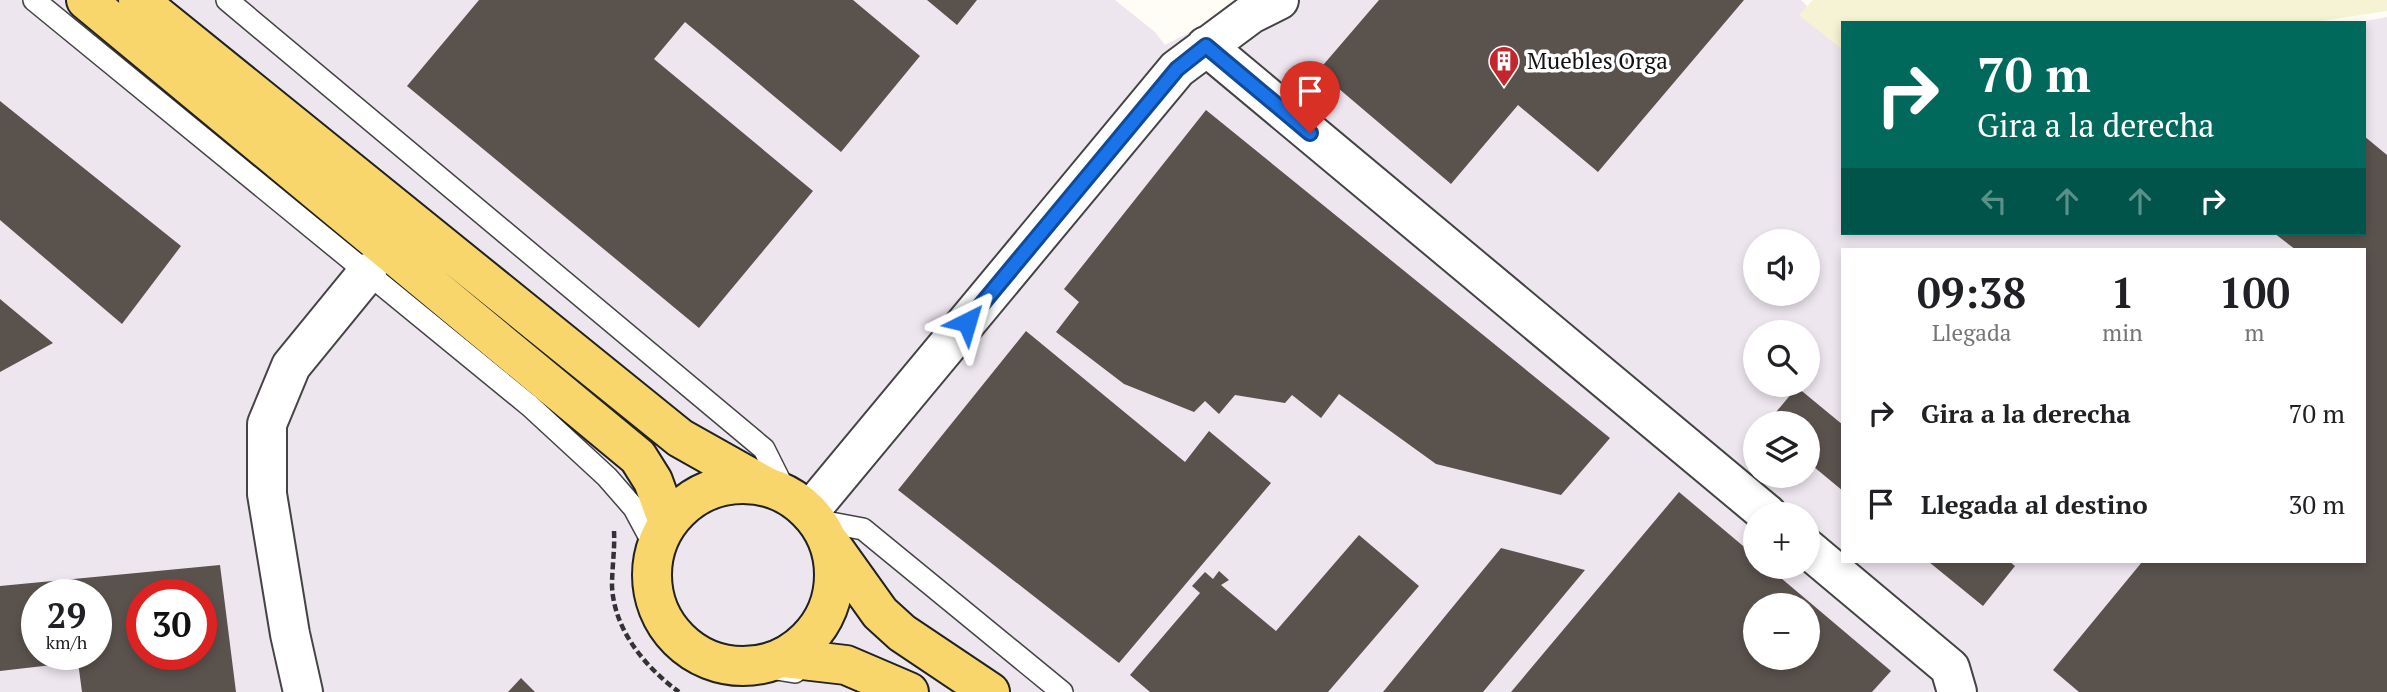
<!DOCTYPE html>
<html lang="es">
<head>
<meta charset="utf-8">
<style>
  :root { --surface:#fff; --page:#f6f6f6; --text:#202124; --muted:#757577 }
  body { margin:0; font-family:"PT Serif",serif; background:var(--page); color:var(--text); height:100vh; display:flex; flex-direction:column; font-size:26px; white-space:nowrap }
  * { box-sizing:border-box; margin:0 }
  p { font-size:23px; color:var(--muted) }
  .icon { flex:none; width:38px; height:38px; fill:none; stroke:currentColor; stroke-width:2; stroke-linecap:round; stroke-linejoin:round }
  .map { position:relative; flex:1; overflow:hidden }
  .panel { position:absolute; left:1841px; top:248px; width:525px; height:315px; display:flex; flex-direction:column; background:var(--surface); border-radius:0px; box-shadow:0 4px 10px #0003 }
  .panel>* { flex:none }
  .top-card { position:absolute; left:1841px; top:21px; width:525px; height:214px; border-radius:0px; box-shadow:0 4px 10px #0003; background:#00695c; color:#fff; overflow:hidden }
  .tools { position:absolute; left:1743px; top:229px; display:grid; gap:14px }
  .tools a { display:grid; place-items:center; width:77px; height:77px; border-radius:50%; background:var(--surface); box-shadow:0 4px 10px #0003; font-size:35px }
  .speed { position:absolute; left:21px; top:579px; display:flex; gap:14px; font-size:35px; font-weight:700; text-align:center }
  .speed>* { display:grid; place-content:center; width:91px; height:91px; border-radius:50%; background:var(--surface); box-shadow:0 4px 10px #0003; line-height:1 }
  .speed small { font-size:18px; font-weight:400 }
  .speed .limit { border:10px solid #d22; background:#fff; color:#111 }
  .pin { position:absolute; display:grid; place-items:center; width:60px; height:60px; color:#fff; margin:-72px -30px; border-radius:50% 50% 50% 0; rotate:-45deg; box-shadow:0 0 7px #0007 }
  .pin .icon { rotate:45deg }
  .me { position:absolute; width:77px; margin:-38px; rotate:40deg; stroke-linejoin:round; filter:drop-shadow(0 0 5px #0008) }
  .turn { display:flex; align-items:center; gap:24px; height:147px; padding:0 21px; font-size:32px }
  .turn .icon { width:91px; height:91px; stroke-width:2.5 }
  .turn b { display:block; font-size:49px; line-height:60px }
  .lanes { display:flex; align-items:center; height:66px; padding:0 21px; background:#0003; justify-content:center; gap:35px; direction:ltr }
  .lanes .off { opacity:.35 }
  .eta { display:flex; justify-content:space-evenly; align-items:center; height:119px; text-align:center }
  .eta b { font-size:42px; font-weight:700; line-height:49px }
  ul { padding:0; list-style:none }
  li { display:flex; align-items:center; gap:21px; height:91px; padding:0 21px }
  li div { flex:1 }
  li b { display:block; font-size:26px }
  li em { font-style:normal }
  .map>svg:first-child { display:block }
</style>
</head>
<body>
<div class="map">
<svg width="2387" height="692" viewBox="0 0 2387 692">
  <rect width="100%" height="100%" fill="#fffdf5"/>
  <!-- industrial -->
  <path fill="#eee6ef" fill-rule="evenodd" d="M0 0H1115L1155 32 1165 45 1251 0H1801L1843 42V233H2364V23H2354L2387 17V692H0ZM1755 242H1808V294H1755ZM1843 250H2364V562H1843ZM1755 332H1808V385H1755ZM1755 424H1808V476H1755ZM1755 514H1808V567H1755ZM37 595H96V654H37ZM142 595H201V654H142ZM1755 606H1808V658H1755Z"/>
  <!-- farmland -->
  <path fill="#f6f3d4" d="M1813 0H2387V11L2308 23H1843V50L1799 15Z"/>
  <!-- building -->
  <path fill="#5a524d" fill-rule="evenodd" d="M479 0H853L920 56 841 152 685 22 654 59 813 191 699 328 407 86Z
    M927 0H977L957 25Z
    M1379 0H1744L1598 172 1518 105 1451 184 1318 71Z
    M0 101 181 246 122 324 0 220Z
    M1206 110 1610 438 1561 495 1436 464 1339 394 1321 418 1292 395 1285 403 1235 395 1219 414 1205 401 1194 412 1124 384 1056 332 1079 302 1064 289Z
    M2364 136 2387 155V692H2079L2053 670 2142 562H2364V250H2296L2274 233H2364Z
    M0 299 53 343 0 372Z
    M1026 331 1185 462 1209 431 1271 483 1119 663 898 490Z
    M1797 387 1843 425V491L1808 462V424H1766Z
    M1679 492 1755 556V567H1768L1891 671 1872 692H1511ZM1755 606H1808V658H1755Z
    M1359 535 1419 586 1328 692H1150L1130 675 1200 593 1192 586 1205 572 1213 579 1219 571 1229 580 1221 585 1276 631Z
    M1501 548 1585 570 1483 692H1383Z
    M1929 562H2010L2015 566 1983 606Z
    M220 565 236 692H82L78 662 0 671V586ZM37 595H96V654H37ZM142 595H201V654H142Z
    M521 678 535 692H508Z"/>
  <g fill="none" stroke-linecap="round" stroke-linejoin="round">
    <!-- service casing -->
    <g stroke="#444" stroke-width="24">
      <path id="service" d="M34 0 530 406 607 477 634 508 655 547
        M227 0 764 449 787 495
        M815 520 863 529 1062 692
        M759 666 795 672"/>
    </g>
    <!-- minor casing -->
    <g stroke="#444" stroke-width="42">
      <path id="minor" d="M1206 46 1767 514
        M809 512 1177 69 1251 14 1279 0
        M1808 549 1950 668 1957 692
        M303 692 290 634 267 494V424L291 366 367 273"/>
    </g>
    <!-- primary casing -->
    <g stroke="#222" stroke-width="42">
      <path id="primary" d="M86 0 638 457 653 481 668 522
        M138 0 680 438 767 487
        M652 575a91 91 0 1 1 182 0a91 91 0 1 1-182 0Z
        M830 543 880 613 902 633 990 692
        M785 658 846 665 909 692"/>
    </g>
    <!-- path -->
    <path stroke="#333" stroke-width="4.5" stroke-dasharray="7 3.5" stroke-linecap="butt" d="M614 531C615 549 612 567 612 586 614 630 645 667 679 692"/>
    <!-- service -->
    <use href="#service" stroke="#fff" stroke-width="21"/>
    <!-- minor -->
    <use href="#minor" stroke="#fff" stroke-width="38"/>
    <!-- primary -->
    <use href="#primary" stroke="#f9d66b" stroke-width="38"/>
  </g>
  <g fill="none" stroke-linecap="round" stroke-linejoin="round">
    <!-- route casing -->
    <g stroke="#114b97" stroke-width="18">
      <path id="route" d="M967 322 1177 69 1206 46 1310 133"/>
    </g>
    <!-- route -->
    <use href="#route" stroke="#1a73e8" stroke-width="12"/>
  </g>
  <!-- icons -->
  <defs>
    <g id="building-pin" transform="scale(1.575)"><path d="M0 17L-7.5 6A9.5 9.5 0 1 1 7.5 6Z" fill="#c4262e" stroke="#fff"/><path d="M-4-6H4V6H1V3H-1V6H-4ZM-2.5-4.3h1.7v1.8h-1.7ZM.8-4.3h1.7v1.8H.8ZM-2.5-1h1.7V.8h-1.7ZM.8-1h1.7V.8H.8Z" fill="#fff"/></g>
  </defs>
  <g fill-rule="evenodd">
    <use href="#building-pin" x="1504" y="61"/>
  </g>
  <g text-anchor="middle" stroke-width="7" stroke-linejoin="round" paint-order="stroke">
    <!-- poi labels -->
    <g font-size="23" fill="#111" stroke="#fff" text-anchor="start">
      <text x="1527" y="69">Muebles Orga</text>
    </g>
  </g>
</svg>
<div class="tools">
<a><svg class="icon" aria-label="sound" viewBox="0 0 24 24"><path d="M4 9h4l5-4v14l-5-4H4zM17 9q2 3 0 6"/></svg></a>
<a><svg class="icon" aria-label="search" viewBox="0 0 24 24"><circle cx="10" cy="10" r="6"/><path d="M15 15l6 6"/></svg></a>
<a><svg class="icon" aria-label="layers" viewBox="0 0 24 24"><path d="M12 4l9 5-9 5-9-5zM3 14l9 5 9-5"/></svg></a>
<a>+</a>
<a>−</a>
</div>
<div class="speed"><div>29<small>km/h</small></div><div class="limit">30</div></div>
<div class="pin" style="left:1310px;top:133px;background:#d93025"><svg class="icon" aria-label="arrive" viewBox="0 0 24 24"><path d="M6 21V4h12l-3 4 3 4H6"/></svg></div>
<svg class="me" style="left:967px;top:322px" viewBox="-20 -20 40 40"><path d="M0-17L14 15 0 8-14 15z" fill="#1a73e8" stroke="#fff" stroke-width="4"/></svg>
<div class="top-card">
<div class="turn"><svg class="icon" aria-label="right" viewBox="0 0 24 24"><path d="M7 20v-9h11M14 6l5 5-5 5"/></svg><div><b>70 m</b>Gira a la derecha</div></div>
<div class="lanes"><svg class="icon off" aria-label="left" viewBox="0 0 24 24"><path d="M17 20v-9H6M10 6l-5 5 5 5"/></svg><svg class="icon off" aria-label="ahead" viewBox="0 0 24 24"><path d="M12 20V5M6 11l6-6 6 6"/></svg><svg class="icon off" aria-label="ahead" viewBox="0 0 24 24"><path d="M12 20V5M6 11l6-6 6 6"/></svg><svg class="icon" aria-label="right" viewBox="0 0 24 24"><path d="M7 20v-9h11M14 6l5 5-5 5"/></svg></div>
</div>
<section class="panel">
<div class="eta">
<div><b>09:38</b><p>Llegada</p></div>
<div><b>1</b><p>min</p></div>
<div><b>100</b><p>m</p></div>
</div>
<ul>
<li><svg class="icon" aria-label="right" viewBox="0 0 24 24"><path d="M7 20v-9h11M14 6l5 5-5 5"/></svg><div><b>Gira a la derecha</b></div><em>70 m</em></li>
<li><svg class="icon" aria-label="arrive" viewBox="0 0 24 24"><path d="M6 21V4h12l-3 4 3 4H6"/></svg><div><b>Llegada al destino</b></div><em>30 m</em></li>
</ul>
</section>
</div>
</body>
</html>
